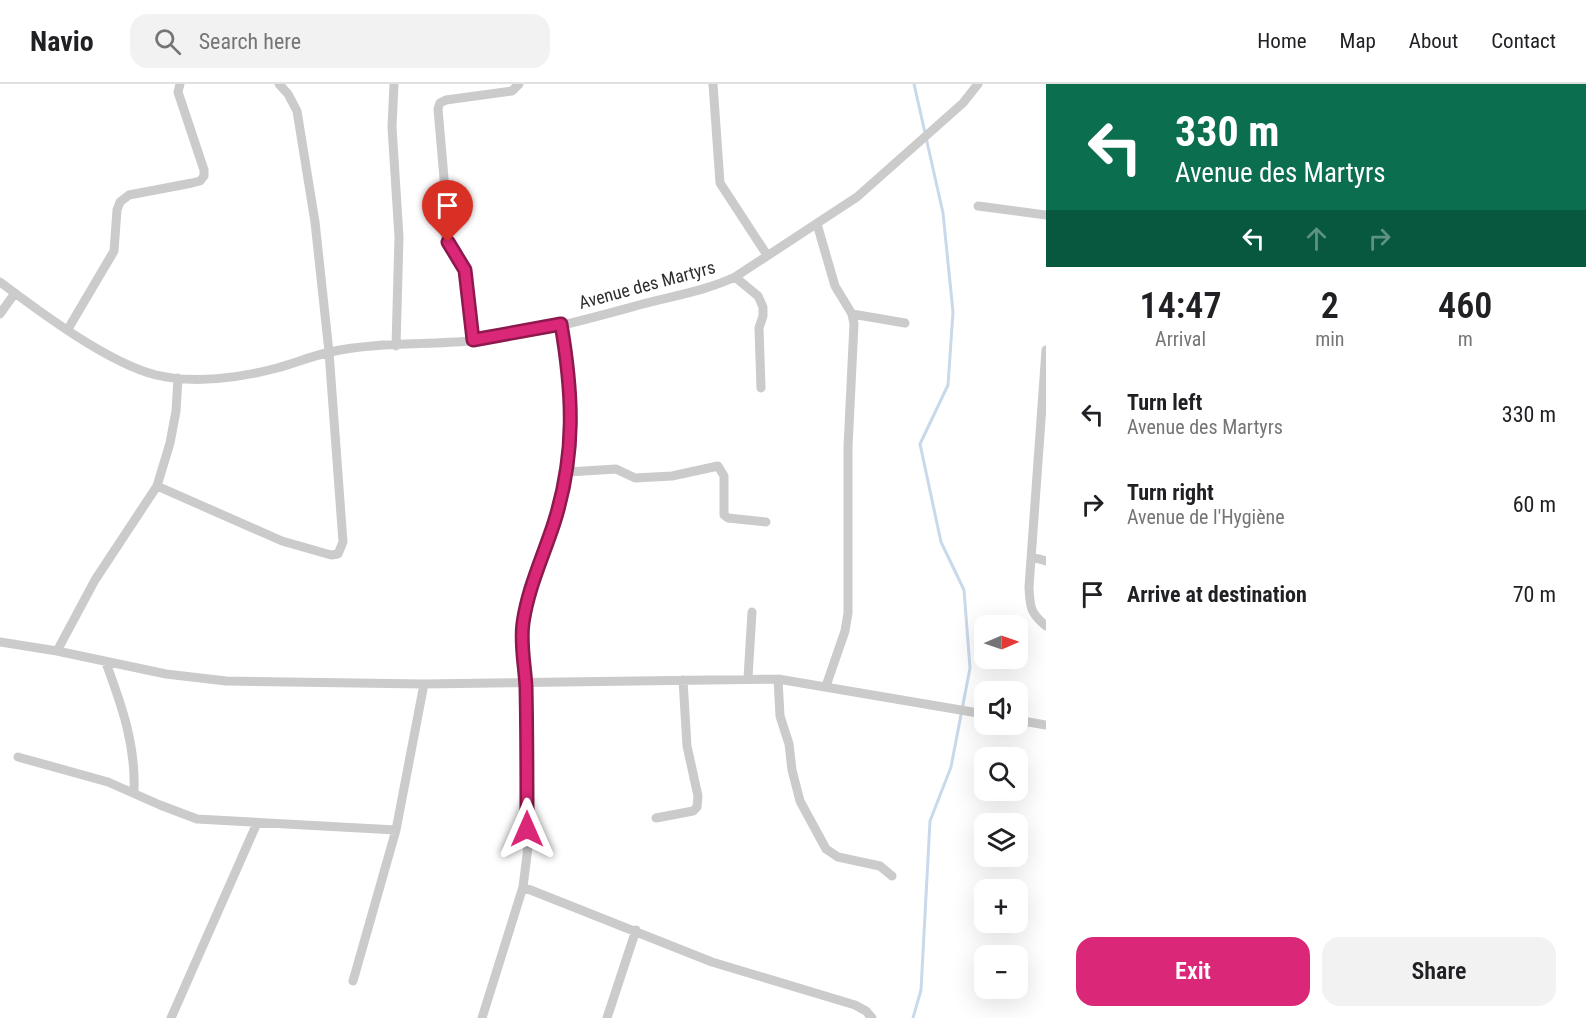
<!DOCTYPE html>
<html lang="en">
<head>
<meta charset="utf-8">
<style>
  :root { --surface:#fff; --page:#f2f2f2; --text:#202124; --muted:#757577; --line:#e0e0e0; --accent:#db2777 }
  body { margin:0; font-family:"Roboto Condensed",sans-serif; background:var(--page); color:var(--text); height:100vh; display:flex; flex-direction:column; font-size:22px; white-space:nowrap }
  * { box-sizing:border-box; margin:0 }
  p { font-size:20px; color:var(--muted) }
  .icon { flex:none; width:33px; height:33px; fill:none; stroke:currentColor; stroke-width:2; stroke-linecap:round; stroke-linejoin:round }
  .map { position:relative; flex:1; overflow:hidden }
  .sheet { display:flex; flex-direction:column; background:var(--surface); width:540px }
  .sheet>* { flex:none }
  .banner { background:#0b6e4f; color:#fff; overflow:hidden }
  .needle { width:39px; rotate:88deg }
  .buttons { position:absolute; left:974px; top:531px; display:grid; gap:12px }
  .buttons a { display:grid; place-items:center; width:54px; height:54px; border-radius:12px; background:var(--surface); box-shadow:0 6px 24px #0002; font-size:30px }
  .pin { position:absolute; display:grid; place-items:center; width:51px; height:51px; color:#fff; margin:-62px -26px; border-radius:50% 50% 50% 0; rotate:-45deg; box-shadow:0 0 6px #0007 }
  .pin .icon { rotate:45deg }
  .me { position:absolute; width:66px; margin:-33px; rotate:0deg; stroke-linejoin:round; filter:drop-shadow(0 0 4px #0008) }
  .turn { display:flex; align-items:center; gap:21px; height:126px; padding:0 30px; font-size:27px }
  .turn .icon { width:78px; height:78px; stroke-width:2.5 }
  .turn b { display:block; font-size:42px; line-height:51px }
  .lanes { display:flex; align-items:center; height:57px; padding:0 30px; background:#0003; justify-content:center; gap:30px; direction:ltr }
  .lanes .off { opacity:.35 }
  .eta { display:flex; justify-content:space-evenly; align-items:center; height:102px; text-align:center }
  .eta b { font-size:36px; font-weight:600; line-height:42px }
  .action { display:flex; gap:12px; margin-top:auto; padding:12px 30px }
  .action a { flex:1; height:69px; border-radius:18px; background:var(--accent); color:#fff; font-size:24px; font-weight:600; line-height:69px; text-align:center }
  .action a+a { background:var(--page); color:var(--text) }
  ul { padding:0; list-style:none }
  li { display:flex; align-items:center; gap:18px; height:90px; padding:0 30px }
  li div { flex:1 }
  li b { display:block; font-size:22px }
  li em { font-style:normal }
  header { display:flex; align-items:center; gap:36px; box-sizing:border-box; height:84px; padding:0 30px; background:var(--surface); border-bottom:2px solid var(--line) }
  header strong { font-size:28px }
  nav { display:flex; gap:33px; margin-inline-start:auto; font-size:21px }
  .search { width:420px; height:54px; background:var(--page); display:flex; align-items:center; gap:15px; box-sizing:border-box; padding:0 21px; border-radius:18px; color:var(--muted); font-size:22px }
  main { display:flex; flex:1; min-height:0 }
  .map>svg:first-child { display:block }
</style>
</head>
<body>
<header>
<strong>Navio</strong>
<div class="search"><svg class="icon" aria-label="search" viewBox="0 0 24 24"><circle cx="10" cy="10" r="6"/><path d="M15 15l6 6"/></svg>Search here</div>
<nav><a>Home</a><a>Map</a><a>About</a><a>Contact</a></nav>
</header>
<main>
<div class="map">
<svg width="1046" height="934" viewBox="0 0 1046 934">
  <rect width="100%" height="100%" fill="#fff"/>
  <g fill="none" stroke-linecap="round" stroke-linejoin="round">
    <!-- stream -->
    <path stroke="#c8d9ea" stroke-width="3" d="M913 934 921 906 930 737 951 683 970 584 964 506 941 458 920 360 948 301 953 228 943 129 914 0"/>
    <!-- minor -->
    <path stroke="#cbcbcb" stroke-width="9" d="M394 0 392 43 399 153 396 262
      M713 0 720 99 767 171
      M978 122 1046 131
      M817 140 835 202 852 230 854 240 848 363V529L845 547 826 602
      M735 193 758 212 763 223V232L759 244 761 304
      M0 198C40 228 108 279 156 291 194 300 240 294 277 284 295 279 312 272 330 268 375 258 424 261 470 257 527 252 584 236 639 221 672 212 705 207 735 193L857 113 963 19 978 0
      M0 230 15 209
      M852 230 905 239
      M68 245 114 167 117 126 120 118 129 111 192 99 200 97 204 92V86L178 8 180 0
      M473 257 465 186 445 151 444 94 438 25 440 19 446 16 512 7 519 0
      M1046 266 1029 503C1030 523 1030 529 1046 542
      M568 388 616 385 635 394 672 392 718 382 724 392V431L728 434 766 438
      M157 402 282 457 331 471 338 470 343 458 329 268 315 138 297 27 288 10 279 0
      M1032 473 1046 477
      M0 558 57 567 166 590 226 597 424 600 778 595 984 630
      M57 567 95 496 157 402 170 359 176 327 178 294
      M106 579C122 622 136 662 134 708
      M748 594 752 528
      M778 595 780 632 789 660 792 686 800 717 826 765 838 773 880 782 892 792
      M1017 636 1046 641
      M18 673 108 698 160 721 197 735 396 746
      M656 734 693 727 697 723 698 712 687 662 683 596
      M523 803 712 878 855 921 866 927 872 934
      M353 897 396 746 424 600
      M171 934 257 739
      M482 934 523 803 528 763V662L522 542 527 518 563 407 570 371 571 310 561 240
      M607 934 636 846"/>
  </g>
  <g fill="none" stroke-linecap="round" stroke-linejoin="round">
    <!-- route casing -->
    <g stroke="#8e194d" stroke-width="15">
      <path id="route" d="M448 158 465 186 473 256 561 240C573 310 576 370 554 439 543 473 528 504 523 539 520 560 525 582 526 603 527 650 527 698 527 745"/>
    </g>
    <!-- route -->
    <use href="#route" stroke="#db2777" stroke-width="10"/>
  </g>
  <g text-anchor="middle" stroke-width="6" stroke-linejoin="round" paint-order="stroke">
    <!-- street labels -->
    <g font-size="18" fill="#2e2e2e" stroke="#fff">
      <text transform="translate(647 201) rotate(-15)" y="6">Avenue des Martyrs</text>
    </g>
  </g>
</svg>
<div class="buttons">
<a><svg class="needle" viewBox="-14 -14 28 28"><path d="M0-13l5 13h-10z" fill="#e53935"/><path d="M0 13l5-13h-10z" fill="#757577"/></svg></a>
<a><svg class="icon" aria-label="sound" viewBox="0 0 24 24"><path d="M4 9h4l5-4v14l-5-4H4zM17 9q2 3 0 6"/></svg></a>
<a><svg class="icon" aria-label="search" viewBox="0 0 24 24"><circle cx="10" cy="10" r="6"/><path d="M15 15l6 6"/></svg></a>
<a><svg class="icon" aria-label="layers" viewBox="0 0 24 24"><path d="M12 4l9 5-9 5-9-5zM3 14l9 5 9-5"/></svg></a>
<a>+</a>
<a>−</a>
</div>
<div class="pin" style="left:448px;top:158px;background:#d93025"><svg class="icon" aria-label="arrive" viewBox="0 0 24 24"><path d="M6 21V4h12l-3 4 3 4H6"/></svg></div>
<svg class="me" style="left:527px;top:745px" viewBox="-20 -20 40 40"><path d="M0-17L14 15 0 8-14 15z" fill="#db2777" stroke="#fff" stroke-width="4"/></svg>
</div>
<section class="sheet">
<div class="banner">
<div class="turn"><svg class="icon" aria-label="left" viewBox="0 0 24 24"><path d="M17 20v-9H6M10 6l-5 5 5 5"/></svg><div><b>330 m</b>Avenue des Martyrs</div></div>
<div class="lanes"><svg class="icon" aria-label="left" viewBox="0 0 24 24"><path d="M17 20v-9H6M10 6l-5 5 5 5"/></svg><svg class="icon off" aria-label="ahead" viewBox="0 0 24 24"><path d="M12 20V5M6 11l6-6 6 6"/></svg><svg class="icon off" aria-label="right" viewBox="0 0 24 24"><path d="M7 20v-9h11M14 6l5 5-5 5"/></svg></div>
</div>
<div class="eta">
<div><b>14:47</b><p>Arrival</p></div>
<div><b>2</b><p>min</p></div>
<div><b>460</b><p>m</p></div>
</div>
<ul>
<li><svg class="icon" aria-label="left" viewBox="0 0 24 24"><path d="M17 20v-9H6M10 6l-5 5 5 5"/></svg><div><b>Turn left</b><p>Avenue des Martyrs</p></div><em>330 m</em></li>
<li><svg class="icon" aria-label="right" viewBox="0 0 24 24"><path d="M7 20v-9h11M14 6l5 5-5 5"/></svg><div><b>Turn right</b><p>Avenue de l'Hygiène</p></div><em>60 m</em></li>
<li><svg class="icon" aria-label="arrive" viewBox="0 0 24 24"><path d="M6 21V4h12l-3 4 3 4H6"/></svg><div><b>Arrive at destination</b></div><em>70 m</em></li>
</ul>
<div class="action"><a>Exit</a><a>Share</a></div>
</section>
</main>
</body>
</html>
